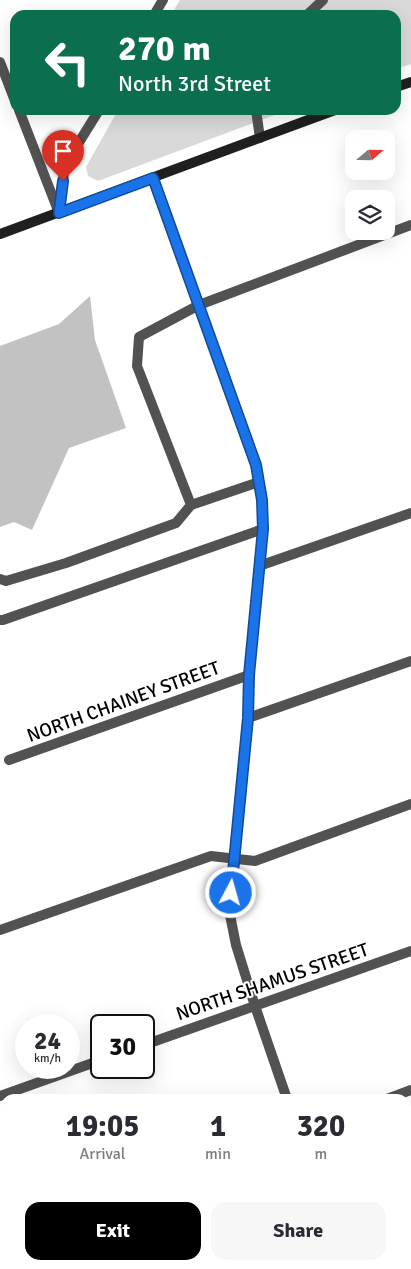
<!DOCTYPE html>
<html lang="en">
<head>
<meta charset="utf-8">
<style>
  :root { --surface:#fff; --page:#f7f7f7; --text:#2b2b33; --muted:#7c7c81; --accent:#000 }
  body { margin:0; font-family:Signika,sans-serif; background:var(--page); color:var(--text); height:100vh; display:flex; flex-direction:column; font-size:19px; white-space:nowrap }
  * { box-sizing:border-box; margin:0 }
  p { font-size:16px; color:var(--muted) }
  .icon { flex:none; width:28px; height:28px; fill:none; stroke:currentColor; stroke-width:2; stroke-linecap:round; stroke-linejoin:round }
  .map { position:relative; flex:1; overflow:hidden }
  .details { position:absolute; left:0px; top:1094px; width:411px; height:176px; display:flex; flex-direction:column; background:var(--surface); border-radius:15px 15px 0 0; box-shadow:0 5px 20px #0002 }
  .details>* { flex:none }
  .top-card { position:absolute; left:10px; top:10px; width:391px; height:105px; border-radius:15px; box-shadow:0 5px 20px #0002; background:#0b6e4f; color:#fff; overflow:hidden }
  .needle { width:32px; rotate:70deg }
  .tools { position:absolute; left:345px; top:130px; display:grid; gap:10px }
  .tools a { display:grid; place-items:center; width:50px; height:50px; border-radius:10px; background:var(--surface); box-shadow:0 5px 20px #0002; font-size:25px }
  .speed { position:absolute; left:15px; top:1014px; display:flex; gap:10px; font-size:25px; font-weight:700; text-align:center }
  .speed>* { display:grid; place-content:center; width:65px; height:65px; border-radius:50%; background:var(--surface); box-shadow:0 5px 20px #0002; line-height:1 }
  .speed small { font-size:12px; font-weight:400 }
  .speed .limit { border:2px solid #111; border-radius:8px; background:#fff; color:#111 }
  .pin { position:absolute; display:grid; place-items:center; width:42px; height:42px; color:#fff; margin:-51px -21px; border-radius:50% 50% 50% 0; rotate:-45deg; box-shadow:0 0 5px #0007 }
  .pin .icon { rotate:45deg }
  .me { position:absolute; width:55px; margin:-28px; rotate:6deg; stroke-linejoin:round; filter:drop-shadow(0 0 4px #0008) }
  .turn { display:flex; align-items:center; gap:18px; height:105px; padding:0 25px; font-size:22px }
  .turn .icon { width:65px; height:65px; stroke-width:2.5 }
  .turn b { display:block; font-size:35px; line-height:42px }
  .eta { display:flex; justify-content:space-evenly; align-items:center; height:85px; text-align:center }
  .eta b { font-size:30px; font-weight:700; line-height:35px }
  .cta { display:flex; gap:10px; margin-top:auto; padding:10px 25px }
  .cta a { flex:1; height:58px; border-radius:15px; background:var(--accent); color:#fff; font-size:20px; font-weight:700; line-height:58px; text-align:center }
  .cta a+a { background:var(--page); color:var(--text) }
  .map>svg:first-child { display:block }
</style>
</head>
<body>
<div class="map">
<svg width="411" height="1269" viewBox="0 0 411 1269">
  <rect width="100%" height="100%" fill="#fff"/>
  <!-- green -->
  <path fill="#d9d9d9" d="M180 0H411V64L396 69V15H171Z
    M118 110H288L98 181 88 176 86 167Z"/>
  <!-- building -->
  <path fill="#c2c2c2" d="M90 296 95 340 126 428 69 448 32 530 14 522 0 527V346L59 324Z"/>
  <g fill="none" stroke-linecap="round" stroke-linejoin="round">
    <!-- lane -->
    <path stroke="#525252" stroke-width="10" d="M307 15 323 0
      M0 62 15 101
      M19 110 59 213
      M256 110 260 138
      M259 482 191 505 137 366 139 337 199 305 411 225
      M259 566 411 513
      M0 579 6 581 66 563 176 523 191 505
      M0 620H3L263 529
      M0 930 211 856 255 861 411 804
      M387 1099 411 1090
      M0 1226 5 1224"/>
    <!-- street -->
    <path stroke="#525252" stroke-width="10" d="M154 15 163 0
      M153 178 256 465 262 500 263 529 249 675 248 718 229 910 236 945 255 1006 287 1099
      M59 213 65 165 99 110
      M248 718 411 661
      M9 760 249 675
      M144 1045 411 951
      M0 1096 101 1060
      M406 1242 411 1240
      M331 1269 342 1265"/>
    <!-- secondary -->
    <path stroke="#1f1f1f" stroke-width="10" d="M396 87 411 82
      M0 234 335 110"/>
  </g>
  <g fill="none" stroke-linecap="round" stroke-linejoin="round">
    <!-- route casing -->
    <g stroke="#114b97" stroke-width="12">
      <path id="route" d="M63 181 59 213 153 178 256 465 262 500 263 529 249 675 248 718 231 893"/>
    </g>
    <!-- route -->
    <use href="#route" stroke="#1a73e8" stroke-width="9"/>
  </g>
  <g text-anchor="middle" stroke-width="4" stroke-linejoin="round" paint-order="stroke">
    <!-- street labels -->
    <g font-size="19" fill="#000" stroke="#fff">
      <text transform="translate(123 701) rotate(-20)" y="7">NORTH CHAINEY STREET</text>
      <text transform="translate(272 981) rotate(-19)" y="7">NORTH SHAMUS STREET</text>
    </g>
  </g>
</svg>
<div class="tools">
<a><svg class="needle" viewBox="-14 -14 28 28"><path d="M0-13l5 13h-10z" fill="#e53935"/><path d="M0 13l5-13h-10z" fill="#7c7c81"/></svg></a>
<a><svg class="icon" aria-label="layers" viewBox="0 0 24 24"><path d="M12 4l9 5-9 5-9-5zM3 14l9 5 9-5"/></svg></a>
</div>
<div class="speed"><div>24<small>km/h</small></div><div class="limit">30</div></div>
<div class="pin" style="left:63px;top:181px;background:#d93025"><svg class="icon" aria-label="arrive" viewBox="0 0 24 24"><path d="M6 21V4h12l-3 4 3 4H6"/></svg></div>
<svg class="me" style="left:231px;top:893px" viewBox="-20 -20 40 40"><circle r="17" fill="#1a73e8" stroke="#fff" stroke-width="3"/><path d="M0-11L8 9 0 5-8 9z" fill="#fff"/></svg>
<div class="top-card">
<div class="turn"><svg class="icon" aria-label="left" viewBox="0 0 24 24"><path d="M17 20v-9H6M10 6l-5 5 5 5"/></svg><div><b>270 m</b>North 3rd Street</div></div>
</div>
<section class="details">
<div class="eta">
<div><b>19:05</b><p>Arrival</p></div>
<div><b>1</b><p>min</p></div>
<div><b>320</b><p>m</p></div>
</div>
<div class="cta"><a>Exit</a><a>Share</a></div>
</section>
</div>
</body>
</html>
